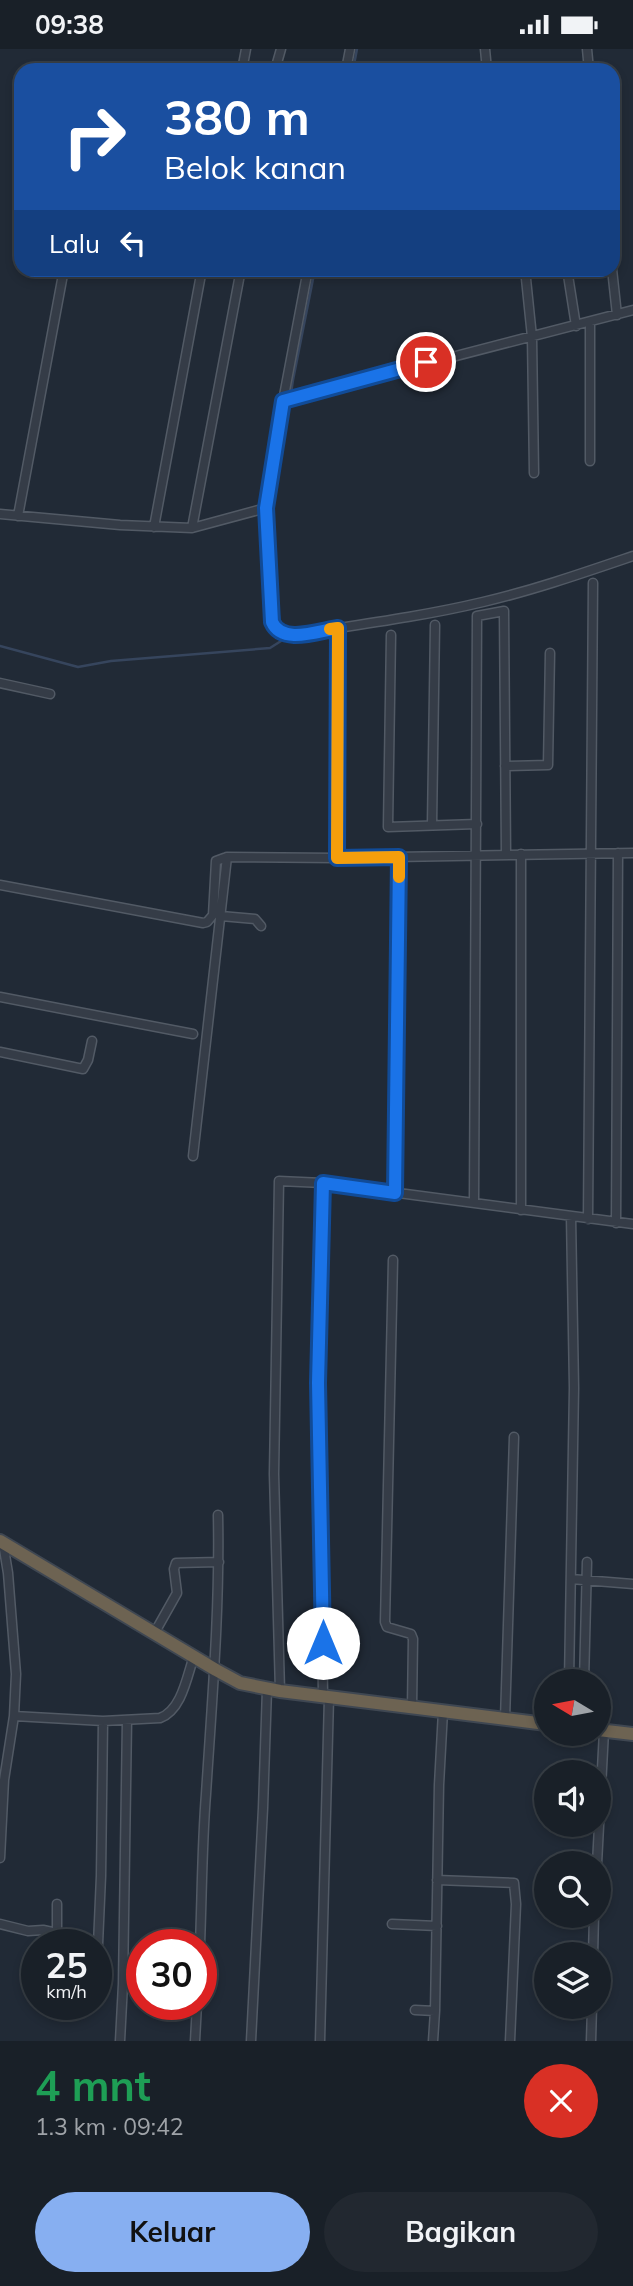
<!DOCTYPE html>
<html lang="id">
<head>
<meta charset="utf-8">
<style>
  :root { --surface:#192028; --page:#222830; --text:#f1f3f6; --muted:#9fa3a8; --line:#373e45; --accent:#87aff1 }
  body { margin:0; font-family:Mulish,sans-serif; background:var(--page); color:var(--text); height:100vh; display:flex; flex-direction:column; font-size:26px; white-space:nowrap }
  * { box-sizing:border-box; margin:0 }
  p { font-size:23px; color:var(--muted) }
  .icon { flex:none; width:38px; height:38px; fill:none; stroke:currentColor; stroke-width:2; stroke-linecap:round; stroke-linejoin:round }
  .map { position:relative; height:1992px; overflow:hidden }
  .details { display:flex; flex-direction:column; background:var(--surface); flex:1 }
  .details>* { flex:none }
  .hud { position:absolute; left:14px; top:14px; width:606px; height:214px; border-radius:21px; box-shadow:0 4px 10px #0003,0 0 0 2px var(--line); background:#1a4fa0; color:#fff; overflow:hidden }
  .needle { width:46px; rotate:280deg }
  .controls { position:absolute; left:534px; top:1620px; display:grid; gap:14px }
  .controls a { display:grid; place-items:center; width:77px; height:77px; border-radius:50%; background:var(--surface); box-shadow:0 4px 10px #0003,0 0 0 2px var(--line); font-size:35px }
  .speed { position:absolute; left:21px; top:1880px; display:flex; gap:14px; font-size:35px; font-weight:700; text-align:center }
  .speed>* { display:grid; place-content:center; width:91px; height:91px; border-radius:50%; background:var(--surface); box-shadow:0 4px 10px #0003,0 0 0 2px var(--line); line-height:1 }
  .speed small { font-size:18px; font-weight:400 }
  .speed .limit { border:10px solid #d22; background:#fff; color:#111 }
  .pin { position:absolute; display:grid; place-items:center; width:60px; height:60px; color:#fff; margin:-30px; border:4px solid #fff; border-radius:50%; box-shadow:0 2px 7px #0007 }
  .me { position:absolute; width:77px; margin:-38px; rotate:0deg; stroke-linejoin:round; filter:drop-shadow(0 0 5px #0008) }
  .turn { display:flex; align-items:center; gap:24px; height:147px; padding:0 35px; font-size:32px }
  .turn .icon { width:91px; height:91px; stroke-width:2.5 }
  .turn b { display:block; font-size:49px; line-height:60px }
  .then { display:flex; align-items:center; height:66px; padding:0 35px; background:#0003; gap:14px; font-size:26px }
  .round { display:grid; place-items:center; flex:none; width:74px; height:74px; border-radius:37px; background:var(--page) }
  .head { display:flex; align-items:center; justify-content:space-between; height:119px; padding:0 35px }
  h1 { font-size:42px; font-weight:700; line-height:52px; color:#1e9e55 }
  .button { display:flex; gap:14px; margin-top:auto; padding:14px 35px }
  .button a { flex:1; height:80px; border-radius:42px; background:var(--accent); color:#111; font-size:28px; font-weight:700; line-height:80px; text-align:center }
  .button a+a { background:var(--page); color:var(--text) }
  .status { display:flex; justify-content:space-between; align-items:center; height:49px; padding:0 35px; background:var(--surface); direction:ltr }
  .status svg { height:19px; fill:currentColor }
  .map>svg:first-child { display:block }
</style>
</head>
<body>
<div class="status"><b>09:38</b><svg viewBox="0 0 49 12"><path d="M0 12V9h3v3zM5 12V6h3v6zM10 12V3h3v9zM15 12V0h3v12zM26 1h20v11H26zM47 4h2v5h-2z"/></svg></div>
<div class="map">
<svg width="633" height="1992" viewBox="0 0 633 1992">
  <rect width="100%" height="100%" fill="#212a36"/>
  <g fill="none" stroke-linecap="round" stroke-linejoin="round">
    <!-- stream -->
    <path stroke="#36455d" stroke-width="2.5" d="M353 21 357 0
      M0 597 78 618 111 612 270 599 281 592 271 473 293 331 315 220"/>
    <!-- minor casing -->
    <g stroke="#525a65" stroke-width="11">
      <path id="minor" d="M485 0 487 21
        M587 0 589 21
        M242 21 246 0
        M275 21 281 0
        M346 21 350 0
        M308 220 283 352 266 459 272 573 278 583 292 586C356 576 420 568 483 553 534 541 583 524 633 507
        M525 220 532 288 534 424
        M567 220 576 277
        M612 220 617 266
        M283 352 633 261
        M590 412V273
        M0 465 120 476 192 479 266 459
        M18 467 64 220
        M154 478 202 220
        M192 479 241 220
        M391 586 388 778 477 775
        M0 634 50 645
        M505 717 548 716 550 604
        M432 776 435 576
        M337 809 338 579
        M0 836 203 874 207 873 213 866 216 812 227 808
        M221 867 255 870 261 877
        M0 948 193 985
        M0 1003 83 1020 88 1011 92 992
        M193 1107 227 808 337 809 633 804
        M395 1144 399 808
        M474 1154 477 567 504 562 506 806
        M521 1161V805
        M588 1170 593 534
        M616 1174 618 804
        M393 1211 385 1573 387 1578 411 1585 413 1590 412 1658
        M571 1530 633 1535
        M155 1583 177 1544 174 1520 176 1514 219 1513
        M569 1633 574 1339 571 1167
        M584 1633 587 1513
        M280 1642 274 1425 279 1132 323 1134 633 1175
        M323 1647 319 1334 323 1134
        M14 1667 103 1672 101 1827 97 1918
        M505 1670 514 1388
        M103 1672 160 1669C182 1661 187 1627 194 1607
        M0 1809 4 1731 14 1667 16 1625 8 1524 3 1494
        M597 1815 604 1682
        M437 1831 514 1834 516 1855 510 1992
        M57 1855V1895
        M0 1875 28 1882 43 1881 57 1884
        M392 1875 437 1877
        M200 1895C202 1845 202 1795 206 1745 212 1652 220 1559 218 1466
        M593 1906 594 1867
        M415 1961 435 1962 439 1736 443 1662
        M57 1964V1955
        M120 1992 123 1935 127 1671
        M195 1992 197 1955
        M251 1992 263 1759 267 1640
        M320 1992 329 1648
        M433 1992 435 1962
        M591 1992 592 1958"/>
    </g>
    <!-- highway casing -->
    <g stroke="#3f4752" stroke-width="16">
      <path id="highway" d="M0 1492 216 1621 240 1634 280 1642 546 1675
        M598 1681 633 1685"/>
    </g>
    <!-- minor -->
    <use href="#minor" stroke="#353c47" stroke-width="8"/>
    <!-- highway -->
    <use href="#highway" stroke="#6d6352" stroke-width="12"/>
  </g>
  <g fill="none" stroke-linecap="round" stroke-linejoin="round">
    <!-- route casing -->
    <g stroke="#114b97" stroke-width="18">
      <path id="route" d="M323 1594 318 1334 323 1134 395 1144 399 808 337 809 338 579C318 582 282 596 272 573L266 459 283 352 426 313"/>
    </g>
    <!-- route -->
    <use href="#route" stroke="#1a73e8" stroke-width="12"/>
    <!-- slow -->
    <path stroke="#f59e0b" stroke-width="12" d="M330 580 338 579 337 809 399 808V828"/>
  </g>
</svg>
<div class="controls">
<a><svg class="needle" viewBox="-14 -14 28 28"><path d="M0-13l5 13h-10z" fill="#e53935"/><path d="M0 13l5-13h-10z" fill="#9fa3a8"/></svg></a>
<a><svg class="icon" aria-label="sound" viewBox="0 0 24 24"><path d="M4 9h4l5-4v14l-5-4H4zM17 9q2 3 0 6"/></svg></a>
<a><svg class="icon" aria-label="search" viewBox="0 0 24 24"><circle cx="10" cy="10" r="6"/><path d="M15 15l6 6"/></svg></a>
<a><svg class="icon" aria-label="layers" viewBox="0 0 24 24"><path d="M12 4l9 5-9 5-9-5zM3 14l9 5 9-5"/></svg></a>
</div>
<div class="speed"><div>25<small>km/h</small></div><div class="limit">30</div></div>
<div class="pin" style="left:426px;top:313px;background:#d93025"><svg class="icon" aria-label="arrive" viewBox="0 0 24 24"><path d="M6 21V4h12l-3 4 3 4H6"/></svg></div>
<svg class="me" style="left:323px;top:1594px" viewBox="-20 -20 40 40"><circle r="19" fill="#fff"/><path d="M0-13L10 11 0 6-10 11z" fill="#1a73e8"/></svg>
<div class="hud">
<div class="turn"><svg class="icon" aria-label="right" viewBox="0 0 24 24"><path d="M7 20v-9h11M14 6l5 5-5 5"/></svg><div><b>380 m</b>Belok kanan</div></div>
<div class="then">Lalu<svg class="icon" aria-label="left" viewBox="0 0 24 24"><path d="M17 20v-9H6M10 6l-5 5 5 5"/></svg></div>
</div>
</div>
<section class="details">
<div class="head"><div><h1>4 mnt</h1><p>1.3 km · 09:42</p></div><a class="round" style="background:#d93025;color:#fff"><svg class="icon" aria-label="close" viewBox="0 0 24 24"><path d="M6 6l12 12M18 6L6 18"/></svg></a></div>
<div class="button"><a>Keluar</a><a>Bagikan</a></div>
</section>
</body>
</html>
